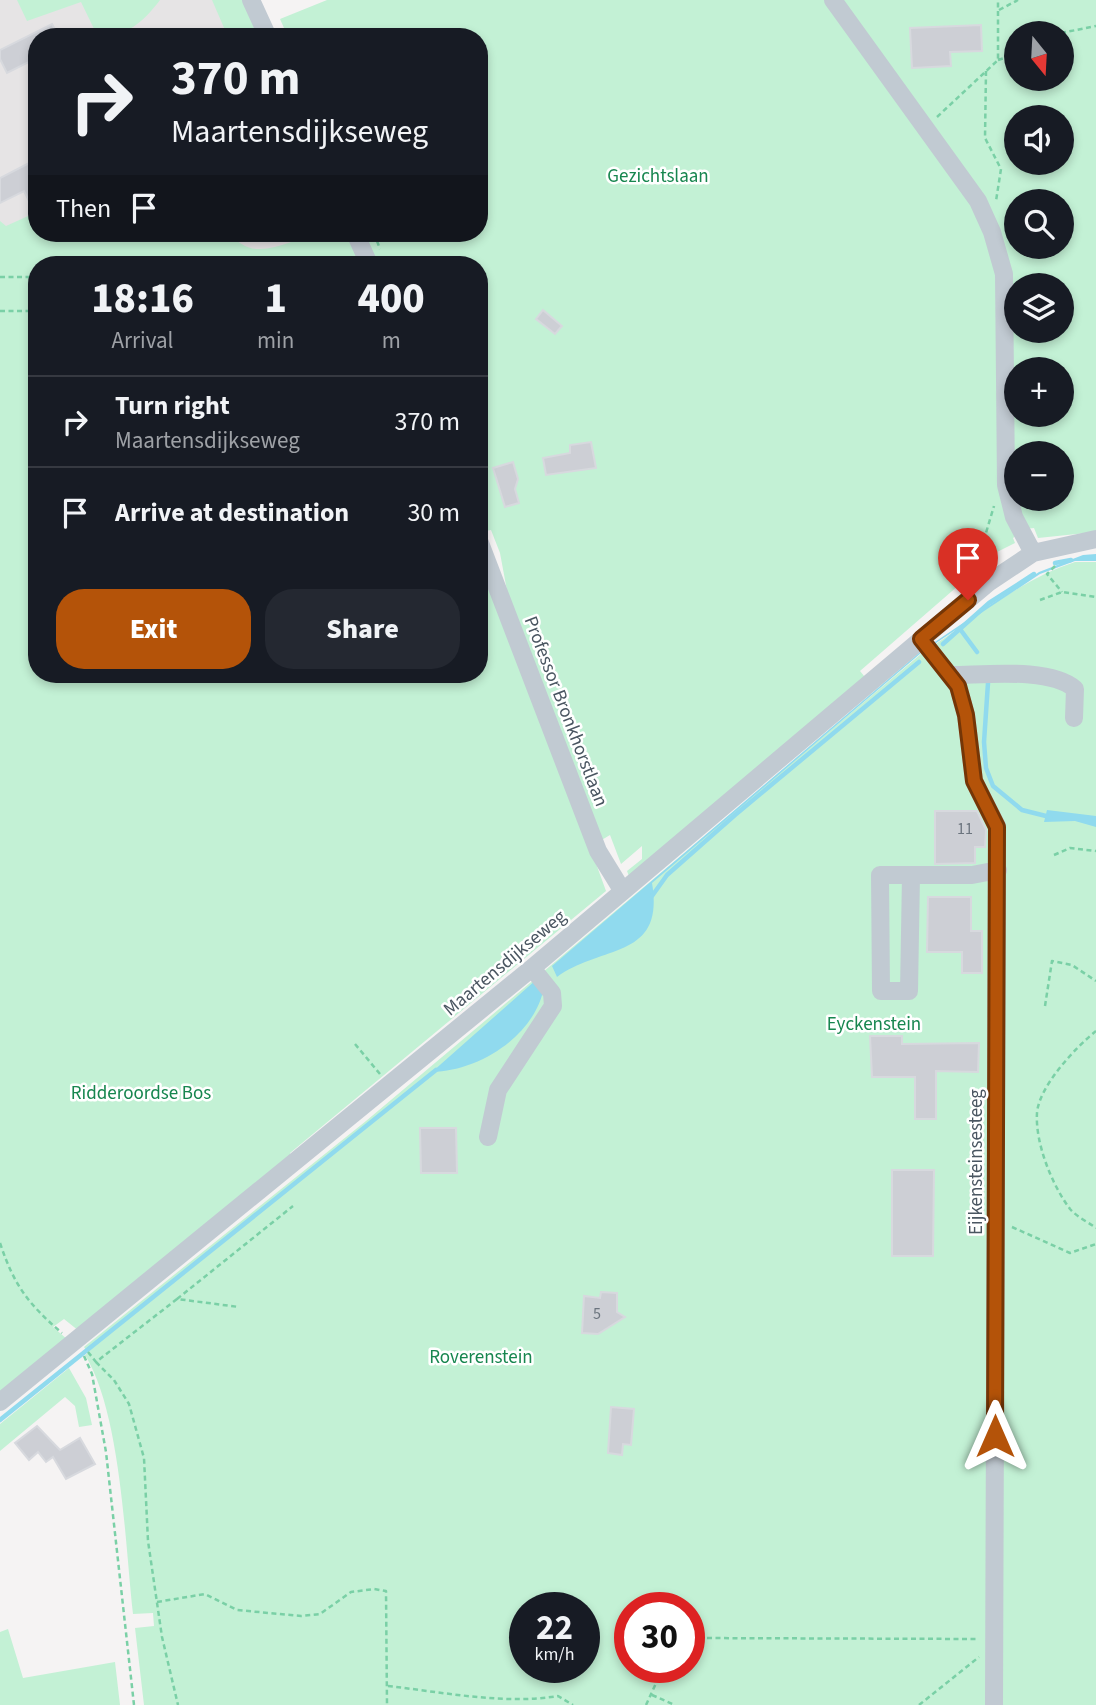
<!DOCTYPE html>
<html lang="en">
<head>
<meta charset="utf-8">
<style>
  :root { --surface:#171b24; --page:#242831; --text:#f1f3f6; --muted:#9ea1a6; --line:#363941; --accent:#b45309 }
  body { margin:0; font-family:"Source Sans 3",sans-serif; background:var(--page); color:var(--text); height:100vh; display:flex; flex-direction:column; font-size:26px; white-space:nowrap }
  * { box-sizing:border-box; margin:0 }
  p { font-size:23px; color:var(--muted) }
  .icon { flex:none; width:38px; height:38px; fill:none; stroke:currentColor; stroke-width:2; stroke-linecap:round; stroke-linejoin:round }
  .map { position:relative; flex:1; overflow:hidden }
  .sheet { position:absolute; left:28px; top:256px; width:460px; height:427px; display:flex; flex-direction:column; background:var(--surface); border-radius:28px; box-shadow:0 4px 10px #0003 }
  .sheet>* { flex:none }
  .banner { position:absolute; left:28px; top:28px; width:460px; height:214px; border-radius:28px; box-shadow:0 4px 10px #0003; background:#171b24; color:var(--text); overflow:hidden }
  .needle { width:46px; rotate:162deg }
  .tools { position:absolute; left:1004px; top:21px; display:grid; gap:14px }
  .tools a { display:grid; place-items:center; width:70px; height:70px; border-radius:50%; background:var(--surface); box-shadow:0 4px 10px #0003; font-size:35px }
  .speed { position:absolute; left:509px; top:1592px; display:flex; gap:14px; font-size:35px; font-weight:700; text-align:center }
  .speed>* { display:grid; place-content:center; width:91px; height:91px; border-radius:50%; background:var(--surface); box-shadow:0 4px 10px #0003; line-height:1 }
  .speed small { font-size:18px; font-weight:400 }
  .speed .limit { border:10px solid #d22; background:#fff; color:#111 }
  .pin { position:absolute; display:grid; place-items:center; width:60px; height:60px; color:#fff; margin:-72px -30px; border-radius:50% 50% 50% 0; rotate:-45deg; box-shadow:0 0 7px #0007 }
  .pin .icon { rotate:45deg }
  .me { position:absolute; width:77px; margin:-38px; rotate:0deg; stroke-linejoin:round; filter:drop-shadow(0 0 5px #0008) }
  .turn { display:flex; align-items:center; gap:24px; height:147px; padding:0 28px; font-size:32px }
  .turn .icon { width:91px; height:91px; stroke-width:2.5 }
  .turn b { display:block; font-size:49px; line-height:60px }
  .then { display:flex; align-items:center; height:66px; padding:0 28px; background:#0003; gap:14px; font-size:26px }
  .eta { display:flex; justify-content:space-evenly; align-items:center; height:119px; text-align:center }
  .eta b { font-size:42px; font-weight:800; line-height:49px }
  .cta { display:flex; gap:14px; margin-top:auto; padding:14px 28px }
  .cta a { flex:1; height:80px; border-radius:28px; background:var(--accent); color:#fff; font-size:28px; font-weight:800; line-height:80px; text-align:center }
  .cta a+a { background:var(--page); color:var(--text) }
  ul { padding:0; list-style:none }
  li { display:flex; align-items:center; gap:21px; height:91px; padding:0 28px; border-top:2px solid var(--line) }
  li div { flex:1 }
  li b { display:block; font-size:26px }
  li em { font-style:normal }
  .map>svg:first-child { display:block }
</style>
</head>
<body>
<div class="map">
<svg width="1096" height="1705" viewBox="0 0 1096 1705">
  <rect width="100%" height="100%" fill="#f5f3f3"/>
  <!-- education -->
  <path fill="#e6e4e5" d="M0 0H236L253 37H37V233H343L354 257 177 264 0 261Z"/>
  <!-- green -->
  <path fill="#c3f1d5" fill-rule="evenodd" d="M17 0H160C144 21 127 37 98 37L81 2 27 21Z
    M212 0H248L265 37H228Z
    M327 0H1096V532L1038 538 1034 528 1024 529 1013 538 1015 543 997 552 860 671 873 687 634 889 627 871 642 859V846L621 864 610 835 590 847 606 891 290 1153V1161L79 1331 64 1319 53 1327 68 1340 0 1393V221L6 226 37 212V233H230C254 266 289 239 320 233 330 231 343 233 353 233L361 250 378 233H480V37H288L280 19ZM1017 33H1062V79H1017ZM1017 117H1062V163H1017ZM1017 201H1062V247H1017ZM37 264H480V532L491 530 500 553 520 661 480 556V674H37ZM1017 285H1062V331H1017ZM1017 369H1062V415H1017ZM1017 453H1062V499H1017Z
    M1075 562H1096V1705H144L135 1628 154 1626 153 1613 133 1614C125 1544 121 1413 85 1355L88 1353 84 1347 366 1121 921 654C972 621 1019 580 1075 562ZM525 1608H584V1668H525ZM630 1608H690V1668H630Z
    M69 1368 86 1398 92 1425 79 1427 75 1406 65 1397 0 1451V1424Z
    M8 1629 23 1678 115 1662 120 1705H0V1632Z"/>
  <!-- water -->
  <path fill="#90daee" d="M1096 554V561H1075L1040 574 921 653 652 883C665 960 602 944 557 977L552 966 920 652 1039 572 1083 555Z
    M1047 810 1096 816V827L1075 821 1044 822Z
    M537 979 544 987C535 1036 479 1071 432 1072Z"/>
  <g fill="none" stroke-linecap="round" stroke-linejoin="round">
    <!-- stream -->
    <path stroke="#90daee" stroke-width="4.5" d="M1055 563 1071 560
      M960 629 977 652
      M943 644 989 603 1034 574
      M988 683 984 742 986 768 993 786 1022 810 1050 817
      M652 896 667 875 735 815 919 662
      M0 1420 436 1070"/>
  </g>
  <!-- building -->
  <path fill="#cdcfd5" stroke="#d7d9de" stroke-width="2" d="M52 24 59 37H37V58L7 73 0 59V50Z
    M981 25 982 51 950 52 951 66 912 68 910 28Z
    M37 159V217L24 191 0 203V178Z
    M543 310 562 326 555 334 536 319Z
    M591 442 596 468 546 475 543 458 570 453V445Z
    M513 462 518 479 515 489 519 503 505 507 493 468Z
    M935 811H977L986 830 985 847H975V863L935 864Z
    M928 897H971V931H982V973H962V952H927Z
    M870 1036H902V1044L979 1043 978 1072 936 1071V1119H915V1077H872Z
    M420 1128H456L457 1173H421Z
    M892 1170H934L933 1256H892Z
    M601 1292 617 1293V1312L625 1317 598 1334 582 1333 584 1296 600 1298Z
    M611 1407 634 1409 631 1445 623 1444 622 1455 608 1453Z
    M37 1426 60 1450 80 1438 95 1464 66 1479 53 1457 46 1462 38 1452 29 1460 15 1443Z"/>
  <g fill="none" stroke-linecap="round" stroke-linejoin="round">
    <!-- path -->
    <path stroke="#7ad0a6" stroke-width="2.5" stroke-dasharray="5 3.5" stroke-linecap="butt" d="M999 10 1018 0
      M1061 33 1096 26
      M998 60 1017 54
      M986 71 985 138 1001 169 996 201
      M937 117 998 60V0
      M374 233 380 249
      M0 277H37
      M0 311H37
      M1055 566 1047 574 1062 592
      M974 573 994 506
      M1040 600 1062 592 1096 597
      M1054 855 1070 848 1096 851
      M1045 1006 1052 961 1072 965 1096 981
      M1096 1031C1076 1047 1039 1086 1037 1113 1035 1143 1052 1185 1070 1209 1077 1217 1088 1222 1096 1228
      M355 1044 380 1074
      M1012 1227 1070 1253 1096 1244
      M0 1243C14 1285 28 1304 62 1333
      M177 1299 293 1206
      M88 1352 96 1362 177 1299 239 1307
      M84 1356 92 1374 106 1452 134 1705
      M96 1362 114 1380 129 1404 144 1458 148 1541 162 1637 178 1705
      M157 1602 205 1594 237 1610 301 1616 320 1614 351 1592 374 1589 386 1591 387 1705
      M690 1638 978 1639
      M388 1686C442 1692 505 1705 558 1696L573 1705
      M652 1695 675 1705
      M646 1705 663 1668
      M919 1705 979 1657"/>
    <!-- minor -->
    <path stroke="#c1cad2" stroke-width="18" d="M251 0 268 37
      M833 0 978 201 992 232 1004 274 1006 485 1014 517 1033 553
      M355 233 369 264
      M480 543 598 851 622 890
      M921 639 958 686 966 715 974 781 997 826 994 1705
      M951 675C984 675 1050 667 1075 689L1074 718
      M911 875 909 991H881L880 875H972L998 870
      M488 1137 498 1090 553 1006 552 993 532 968
      M0 1402 532 968 988 583 1033 553 1096 539"/>
  </g>
  <g fill="none" stroke-linecap="round" stroke-linejoin="round">
    <!-- route casing -->
    <g stroke="#753606" stroke-width="18">
      <path id="route" d="M968 600 921 639 958 686 966 715 974 781 997 827 995 1436"/>
    </g>
    <!-- route -->
    <use href="#route" stroke="#b45309" stroke-width="12"/>
  </g>
  <g text-anchor="middle" stroke-width="5" stroke-linejoin="round" paint-order="stroke">
    <!-- number labels -->
    <g font-size="16" fill="#6b747e">
      <text x="965" y="834">11</text>
      <text x="597" y="1319">5</text>
    </g>
    <!-- park labels -->
    <g font-size="19" fill="#17864f" stroke="#fff">
      <text x="658" y="182">Gezichtslaan</text>
      <text x="874" y="1030">Eyckenstein</text>
      <text x="141" y="1099">Ridderoordse Bos</text>
      <text x="481" y="1363">Roverenstein</text>
    </g>
    <!-- street labels -->
    <g font-size="19" fill="#4a5661" stroke="#fff">
      <text transform="translate(567 711) rotate(69)" y="7">Professor Bronkhorstlaan</text>
      <text transform="translate(504 962) rotate(-40)" y="7">Maartensdijkseweg</text>
      <text transform="translate(975 1162) rotate(-90)" y="7">Eijkensteinsesteeg</text>
    </g>
  </g>
</svg>
<div class="tools">
<a><svg class="needle" viewBox="-14 -14 28 28"><path d="M0-13l5 13h-10z" fill="#e53935"/><path d="M0 13l5-13h-10z" fill="#9ea1a6"/></svg></a>
<a><svg class="icon" aria-label="sound" viewBox="0 0 24 24"><path d="M4 9h4l5-4v14l-5-4H4zM17 9q2 3 0 6"/></svg></a>
<a><svg class="icon" aria-label="search" viewBox="0 0 24 24"><circle cx="10" cy="10" r="6"/><path d="M15 15l6 6"/></svg></a>
<a><svg class="icon" aria-label="layers" viewBox="0 0 24 24"><path d="M12 4l9 5-9 5-9-5zM3 14l9 5 9-5"/></svg></a>
<a>+</a>
<a>−</a>
</div>
<div class="speed"><div>22<small>km/h</small></div><div class="limit">30</div></div>
<div class="pin" style="left:968px;top:600px;background:#d93025"><svg class="icon" aria-label="arrive" viewBox="0 0 24 24"><path d="M6 21V4h12l-3 4 3 4H6"/></svg></div>
<svg class="me" style="left:995px;top:1436px" viewBox="-20 -20 40 40"><path d="M0-17L14 15 0 8-14 15z" fill="#b45309" stroke="#fff" stroke-width="4"/></svg>
<div class="banner">
<div class="turn"><svg class="icon" aria-label="right" viewBox="0 0 24 24"><path d="M7 20v-9h11M14 6l5 5-5 5"/></svg><div><b>370 m</b>Maartensdijkseweg</div></div>
<div class="then">Then<svg class="icon" aria-label="arrive" viewBox="0 0 24 24"><path d="M6 21V4h12l-3 4 3 4H6"/></svg></div>
</div>
<section class="sheet">
<div class="eta">
<div><b>18:16</b><p>Arrival</p></div>
<div><b>1</b><p>min</p></div>
<div><b>400</b><p>m</p></div>
</div>
<ul>
<li><svg class="icon" aria-label="right" viewBox="0 0 24 24"><path d="M7 20v-9h11M14 6l5 5-5 5"/></svg><div><b>Turn right</b><p>Maartensdijkseweg</p></div><em>370 m</em></li>
<li><svg class="icon" aria-label="arrive" viewBox="0 0 24 24"><path d="M6 21V4h12l-3 4 3 4H6"/></svg><div><b>Arrive at destination</b></div><em>30 m</em></li>
</ul>
<div class="cta"><a>Exit</a><a>Share</a></div>
</section>
</div>
</body>
</html>
